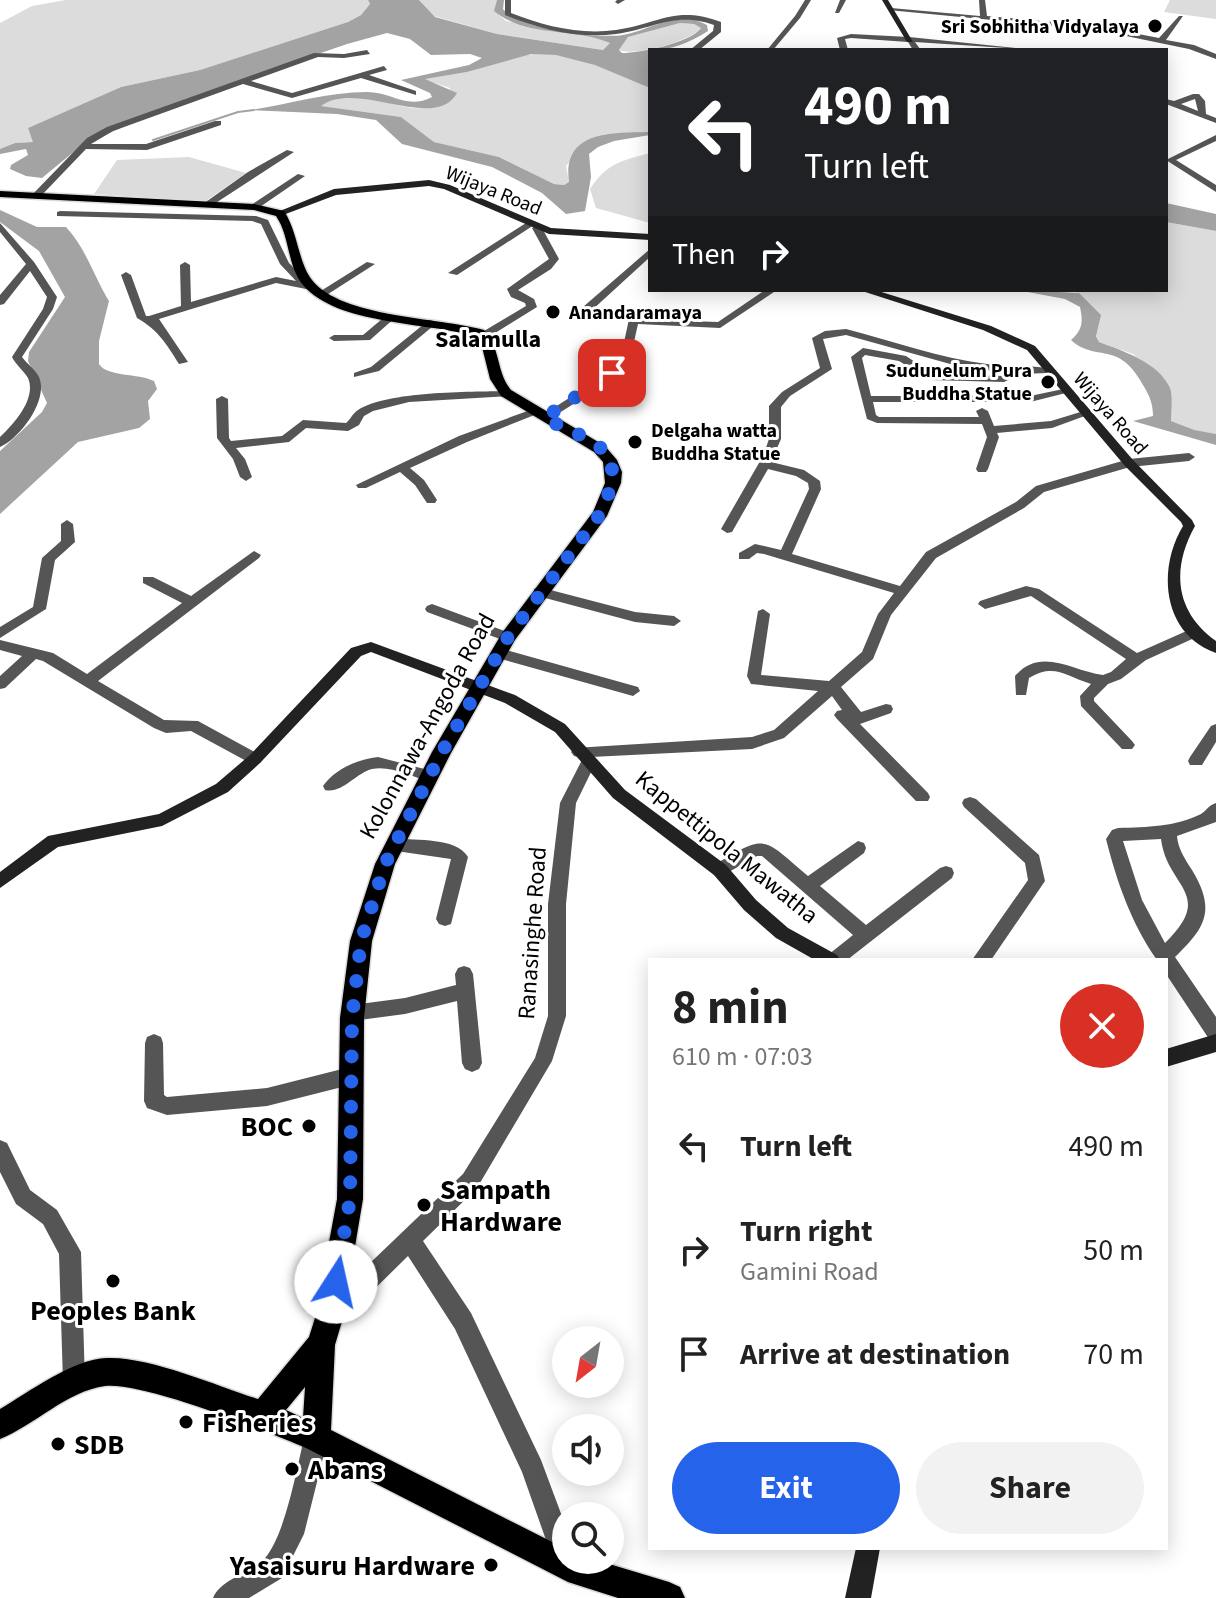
<!DOCTYPE html>
<html lang="en">
<head>
<meta charset="utf-8">
<style>
  :root { --surface:#fff; --page:#f2f2f2; --text:#222; --muted:#767676; --accent:#2563eb }
  body { margin:0; font-family:"Source Sans 3",sans-serif; background:var(--page); color:var(--text); height:100vh; display:flex; flex-direction:column; font-size:30px; white-space:nowrap }
  * { box-sizing:border-box; margin:0 }
  p { font-size:26px; color:var(--muted) }
  .icon { flex:none; width:44px; height:44px; fill:none; stroke:currentColor; stroke-width:2; stroke-linecap:round; stroke-linejoin:round }
  .map { position:relative; flex:1; overflow:hidden }
  .sheet { position:absolute; left:648px; top:958px; width:520px; height:592px; display:flex; flex-direction:column; background:var(--surface); border-radius:0px; box-shadow:0 4px 20px #0003 }
  .sheet>* { flex:none }
  .top-card { position:absolute; left:648px; top:48px; width:520px; height:244px; border-radius:0px; box-shadow:0 4px 20px #0003; background:#202124; color:#fff; overflow:hidden }
  .needle { width:52px; rotate:211deg }
  .controls { position:absolute; left:552px; top:1326px; display:grid; gap:16px }
  .controls a { display:grid; place-items:center; width:72px; height:72px; border-radius:50%; background:var(--surface); box-shadow:0 4px 20px #0003; font-size:40px }
  .pin { position:absolute; display:grid; place-items:center; width:68px; height:68px; color:#fff; margin:-34px; border-radius:16px; box-shadow:0 4px 12px #0006 }
  .me { position:absolute; width:88px; margin:-44px; rotate:10deg; stroke-linejoin:round; filter:drop-shadow(0 0 6px #0008) }
  .turn { display:flex; align-items:center; gap:28px; height:168px; padding:0 24px; font-size:36px }
  .turn .icon { width:104px; height:104px; stroke-width:2.5 }
  .turn b { display:block; font-size:56px; line-height:68px }
  .then { display:flex; align-items:center; height:76px; padding:0 24px; background:#0003; gap:16px; font-size:30px }
  .round { display:grid; place-items:center; flex:none; width:84px; height:84px; border-radius:42px; background:var(--page) }
  .head { display:flex; align-items:center; justify-content:space-between; height:136px; padding:0 24px }
  h1 { font-size:48px; font-weight:700; line-height:60px }
  .action { display:flex; gap:16px; margin-top:auto; padding:16px 24px }
  .action a { flex:1; height:92px; border-radius:48px; background:var(--accent); color:#fff; font-size:32px; font-weight:700; line-height:92px; text-align:center }
  .action a+a { background:var(--page); color:var(--text) }
  ul { padding:0; list-style:none }
  li { display:flex; align-items:center; gap:24px; height:104px; padding:0 24px }
  li div { flex:1 }
  li b { display:block; font-size:30px }
  li em { font-style:normal }
  .map>svg:first-child { display:block }
</style>
</head>
<body>
<div class="map">
<svg width="1216" height="1598" viewBox="0 0 1216 1598">
  <rect width="100%" height="100%" fill="#fff"/>
  <!-- green -->
  <path fill="#dcdcdc" d="M66 0H368L370 4 361 15 348 22 200 70 121 87 28 128 34 142 15 143 0 149V23L32 6Z
    M419 0H497L495 11 506 21 597 37 610 43 609 47 603 50 497 34 434 16Z
    M1170 0H1216V19L1164 12Z
    M680 23 694 24 701 28C691 41 633 57 619 50L628 37Z
    M524 55C567 49 613 70 650 88V132L590 139 566 166 569 182 564 185 554 184 499 157 434 142 401 117 320 106C344 84 384 104 412 108 422 109 433 107 443 105L450 88 423 79 467 72Z
    M650 153V223L596 208 590 189C607 163 621 161 650 153Z
    M189 157 246 173 206 201 94 194 117 160Z
    M1166 222 1216 231V434L1194 431 1171 421 1170 389 1133 354 1099 342 1079 293 1068 290H1166Z"/>
  <!-- water -->
  <path fill="#a3a3a3" fill-rule="evenodd" d="M368 0H419L435 17 497 34 603 50 610 43C573 27 527 38 494 11L497 0H504L503 9C519 29 597 39 623 35 651 30 678 9 707 25L708 31C689 43 672 50 650 50V88L595 65 556 55 531 54 467 72 425 79 457 93C435 133 357 79 321 106L401 117 434 142 499 157 554 184 564 185 569 182C562 130 612 133 650 132V135L614 141 598 147 589 154 591 177 585 211 566 214 542 193 492 167 402 144 376 120 337 114 251 110C290 104 327 92 367 92 392 92 407 110 432 97L430 93 401 80 469 65 482 58 470 54 431 55 410 39 387 33 347 44 184 100 82 145 42 178 26 176 10 169 11 165 28 155 26 149 0 154V149L15 143 33 142 28 128 121 87 200 70 348 22 361 15 370 4ZM680 23 694 24 701 28C690 43 640 53 622 53L619 50 628 37Z
    M1166 203 1216 214V231L1166 222Z
    M0 210 37 227H66C87 250 93 275 109 301L99 341V364C107 377 138 373 154 381L157 389 148 401 150 419 139 428 78 442 0 514V451L42 412 47 403 28 361 29 352 65 297 39 251 0 222Z
    M1017 290 1079 293 1101 315 1096 336 1099 342C1123 351 1158 362 1170 388 1173 396 1171 411 1171 421L1194 430 1216 434V445L1133 421 1153 416C1153 401 1148 393 1140 380 1117 341 1095 362 1071 340 1083 330 1083 321 1080 307L1065 299Z"/>
  <g fill="none" stroke-linecap="round" stroke-linejoin="round">
    <!-- stream -->
    <path stroke="#a3a3a3" stroke-width="2" d="M153 140 238 112 254 110"/>
    <!-- primary casing -->
    <g stroke="#dbdbdb" stroke-width="3">
      <path id="primary" d="M0 191 254 204 284 211C298 232 298 262 312 280 342 318 438 317 484 330 501 348 496 372 511 390L605 446 617 460 622 472 621 483 607 516 515 640 451 753 395 864 372 941 364 1018 363 1199 343 1318 335 1345 331 1430 566 1549V1560H596L669 1582 680 1587 685 1598H618L568 1582 306 1448C265 1431 145 1382 105 1386 67 1391 35 1425 0 1439V1409C29 1392 73 1359 107 1358 149 1356 217 1386 258 1399L309 1337 315 1318 337 1199 340 1018 350 941 375 864 432 752 502 633 593 512 605 483 603 462 594 452 501 396 490 379 482 347 474 336C426 322 337 325 303 285 287 266 290 236 276 216L254 210 0 197ZM305 1387 303 1418 286 1410Z"/>
    </g>
    <!-- street -->
    <path fill="#555" fill-rule="evenodd" d="M505 0H511V13C544 26 580 35 616 30 660 24 674 5 721 22V32L699 50H690L713 31 714 25C675 11 654 29 616 34 578 39 539 29 505 15Z
      M617 0H625L618 4 615 2Z
      M805 0H811L800 18 773 50H767L795 16Z
      M840 0H846L839 13H835Z
      M979 0H985L987 16 1097 26 1159 38 1179 16H1183L1166 40 1194 45 1216 54V59L1189 49 1097 30 888 10 891 8 980 16Z
      M851 34 909 37 1035 50 915 42 920 49 913 50 908 42 851 38 845 39 848 50H840L837 38Z
      M367 50 370 54 344 58 318 57 251 81 292 93 384 66 387 70 369 75 416 91V95L361 78 292 98 243 84 113 131 91 144H146L215 121H221V125L147 150 86 149 39 198 31 196 87 138 107 127 314 53 344 54Z
      M1193 94H1199L1205 101 1206 114 1216 118V123L1166 104V99L1174 101ZM1195 99 1198 111 1181 104Z
      M1216 135V141L1176 160 1216 185V192L1166 160Z
      M287 150 294 152 211 206 203 204 248 172Z
      M298 174 305 176 257 209H251V205Z
      M60 211 256 216 268 220 289 263 312 286 306 289 276 283 159 319 188 362 179 364C166 343 158 330 137 318L121 275 126 272 131 275 146 316H149L181 306 180 265 185 262 190 265 191 302 276 277 296 281 280 264 261 224 252 221 57 216V212Z
      M0 223 34 262 57 297 53 309 22 357C27 364 35 369 39 377 49 400 20 438 0 447V437C13 425 37 399 28 378 24 371 16 365 12 357L43 309 47 297 30 271 4 304 0 305V295L26 264 0 232Z
      M526 223 534 225 457 275 448 273Z
      M537 225 542 228 559 259 551 269 518 290 534 299 537 307 487 338H479V334L526 306 525 303 511 297 507 289 549 259 532 228Z
      M650 249V257L591 311H583V307Z
      M367 262 375 264 325 296 316 294Z
      M765 290H777L720 328 638 324 629 364 602 386 548 420 538 418 594 382 620 361 629 319 718 322Z
      M388 314 397 316 370 340 334 341 329 338 334 335H363Z
      M429 320 438 322 379 371 354 377V373L371 367Z
      M846 329C893 341 939 358 987 364 1000 365 1049 366 1055 370L1049 373 1019 374 961 367 846 335 823 339 832 369 790 396 781 407V439L771 462 804 470 820 481 821 489 792 554 900 586 926 552 1016 502 1036 486 1129 459 1189 453 1195 457 1189 461 1130 467 1044 492 1024 508 936 558 891 615 873 659 841 687 861 712 886 704 891 705 893 709 891 713 860 724 928 793 930 797 928 801H916L837 719 834 715 837 711 842 710 832 696 784 738 752 749 591 757 596 762 576 803 566 904V1016L552 1061 477 1188 423 1241 471 1313 541 1460 566 1527V1560H578L579 1565 576 1574 567 1577 558 1574 522 1472 455 1329 408 1256 338 1325 330 1328 322 1325 319 1317 322 1309 463 1174 535 1058 548 1016V904L560 803 583 758 574 756 571 752 574 748 752 737 774 730 818 691 751 684 747 676 758 611 763 609 770 614 761 675 829 681 862 652 878 614 894 593 764 554 757 553 749 559H739V553L755 544 781 550 809 489 808 483 796 476 768 469 732 532 727 533 721 529 763 456 769 439V406L782 392 820 368 812 338 825 331Z
      M863 348 906 356 933 374 1004 376 1010 379 1004 382 930 380 899 361 865 355 862 358 871 396H1030L1068 388 1074 391 1030 402H873L876 415 879 417H979L976 411 982 408 988 411 994 426 1051 421 1087 410 1093 413 1052 428 997 433 999 437 988 469 986 472H978L976 469 987 437 982 424 877 423 867 419 851 357Z
      M506 391 510 392V396L409 402 373 411 364 416 359 425 348 431 306 428 289 442 236 448 245 459 252 477 246 481 240 477 233 459 217 438 216 399 222 396 228 399 229 438 231 441 282 436 303 420 346 423C351 419 352 414 358 410 387 391 470 392 506 391Z
      M533 409 537 410V414L467 442 410 468 424 480 437 500 435 503H427L415 485 400 472 366 488H358L356 485 459 436Z
      M67 520 73 524 75 542 55 560 46 609 0 638V627L33 607 42 558 61 541V524Z
      M254 551 261 555 259 558 98 681 164 720 198 721 260 755 263 759 260 763H250L191 731 166 733 154 728 43 661 36 659 5 688 0 689V676L22 656 0 650V640L53 653 87 674 182 603 143 583V577H153L191 596Z
      M1026 586 1039 589 1137 653 1191 629H1201L1203 632 1201 635 1146 660 1121 679 1108 684 1094 698V701L1132 741 1135 745 1132 749H1122L1081 706 1080 696 1091 684C1065 676 1055 663 1029 678L1026 695H1016L1015 676C1041 646 1072 671 1103 675L1111 672 1126 659 1031 596 985 609 978 604 980 601Z
      M539 587 635 612 674 616 681 621 674 626 635 622 534 595V589Z
      M432 604 513 634 515 637 508 642 427 612 425 609 427 606Z
      M499 648 638 687 640 691 633 696 494 657 492 653Z
      M1216 724V742L1202 765H1190L1188 761 1190 757 1211 726Z
      M378 757 436 772 438 776 430 782C413 777 390 765 372 769 356 773 342 794 325 790L323 786C335 769 358 759 378 757Z
      M970 797 976 799 1039 855 1045 881 991 960H972L1028 880 1025 863 964 807 962 803 964 799Z
      M1216 803V822L1177 836C1178 849 1185 859 1192 870 1216 910 1206 927 1175 957L1216 1017V1041L1209 1039 1166 974V960H1157C1131 923 1117 882 1106 839L1112 830 1118 828C1147 827 1175 827 1201 814 1207 810 1209 805 1216 803ZM1161 839C1167 888 1216 893 1165 943L1142 900 1123 841Z
      M395 838C417 841 456 837 468 857L451 924 445 926 439 924 436 919 451 859 389 850 387 845 389 840Z
      M858 841 864 843 866 848 864 853 820 886 866 925 940 868 946 866 952 868 954 873 952 878 847 960H825L828 955 853 935 762 856H757L720 877 714 875 712 870 714 865C768 833 762 837 808 876Z
      M464 966 470 968 473 974 482 1063 479 1069 472 1072 465 1069 462 1063 457 1001 405 1014 352 1021 345 1019 343 1013 345 1007 352 1005 405 998 456 985 455 974 458 968Z
      M154 1034 161 1037 163 1043 164 1095 167 1097 267 1088 350 1067 357 1070 360 1076 357 1082 350 1085 267 1106 167 1115 147 1108 144 1101 145 1043 147 1037Z
      M0 1140 7 1143 30 1190 57 1210 81 1252 85 1382 82 1390 74 1393 66 1390 63 1382 59 1254 43 1224 16 1204 0 1172Z
      M316 1426 324 1430 328 1438 304 1534 282 1578 249 1598H213C221 1579 247 1575 262 1561 284 1542 297 1468 304 1438L308 1430Z"/>
    <!-- secondary -->
    <path fill="#222" fill-rule="evenodd" d="M882 0H888L913 42H907Z
      M429 180 450 185 551 228 650 234V240L549 234 444 189 429 186 336 195 283 215 275 213 334 189Z
      M859 290H875L991 326 1035 346 1133 460 1192 520 1195 526C1171 569 1175 612 1216 641V653C1162 634 1157 569 1183 526L1181 522 1125 466 1027 350 983 330Z
      M371 642 515 695 565 724 625 790 726 865 756 900 788 928 837 955 840 960H815L776 938 744 910 714 875 613 798 555 732 505 703 371 652 361 656 260 763 228 792 162 826 58 847 0 888V872L48 836 159 814 216 784 250 755 351 648Z
      M1216 1034V1052L1166 1067V1049Z
      M856 1548H880L871 1598H845Z"/>
    <!-- primary -->
    <use href="#primary" fill="#000" fill-rule="evenodd"/>
  </g>
  <g fill="none" stroke-linecap="round" stroke-linejoin="round">
    <!-- route -->
    <path stroke="#2563eb" stroke-width="14" stroke-dasharray="0 25.2" d="M336 1282 350 1199 352 1018 361 941 385 864 442 752 508 637 601 513C631 447 596 444 544 418L612 373"/>
  </g>
  <!-- markers -->
  <g fill="#000" stroke="#fff" stroke-width="3">
    <circle cx="1155" cy="26" r="8"/>
    <circle cx="553" cy="312" r="8"/>
    <circle cx="1048" cy="382" r="8"/>
    <circle cx="635" cy="442" r="8"/>
    <circle cx="309" cy="1126" r="8"/>
    <circle cx="424" cy="1205" r="8"/>
    <circle cx="113" cy="1281" r="8"/>
    <circle cx="186" cy="1422" r="8"/>
    <circle cx="58" cy="1444" r="8"/>
    <circle cx="292" cy="1469" r="8"/>
    <circle cx="491" cy="1565" r="8"/>
  </g>
  <g text-anchor="middle" stroke-width="6" stroke-linejoin="round" paint-order="stroke">
    <!-- far-poi labels -->
    <g font-size="20" font-weight="bold" fill="#000" stroke="#fff" text-anchor="end">
      <text x="1139" y="33">Sri Sobhitha Vidyalaya</text>
      <text x="569" y="319" text-anchor="start">Anandaramaya</text>
      <text x="1032" y="377">Sudunelum Pura<tspan x="1032" dy="23">Buddha Statue</tspan></text>
      <text x="651" y="437" text-anchor="start">Delgaha watta<tspan x="651" dy="23">Buddha Statue</tspan></text>
    </g>
    <!-- far-street labels -->
    <g font-size="20" fill="#000" stroke="#fff">
      <text transform="translate(494 190) rotate(22)" y="7">Wijaya Road</text>
      <text transform="translate(1111 413) rotate(49)" y="7">Wijaya Road</text>
    </g>
    <!-- far-quarter labels -->
    <g font-size="24" font-weight="bold" fill="#000" stroke="#fff">
      <text x="488" y="347">Salamulla</text>
    </g>
    <!-- street labels -->
    <g font-size="24" fill="#000" stroke="#fff">
      <text transform="translate(427 726) rotate(-61)" y="8">Kolonnawa-Angoda Road</text>
      <text transform="translate(727 847) rotate(39)" y="8">Kappettipola Mawatha</text>
      <text transform="translate(532 933) rotate(-86)" y="8">Ranasinghe Road</text>
    </g>
    <!-- near-poi labels -->
    <g font-size="28" font-weight="bold" fill="#000" stroke="#fff" text-anchor="start">
      <text x="293" y="1136" text-anchor="end">BOC</text>
      <text x="440" y="1199">Sampath<tspan x="440" dy="32">Hardware</tspan></text>
      <text x="113" y="1320" text-anchor="middle">Peoples Bank</text>
      <text x="202" y="1432">Fisheries</text>
      <text x="74" y="1454">SDB</text>
      <text x="308" y="1479">Abans</text>
      <text x="475" y="1575" text-anchor="end">Yasaisuru Hardware</text>
    </g>
  </g>
</svg>
<div class="controls">
<a><svg class="needle" viewBox="-14 -14 28 28"><path d="M0-13l5 13h-10z" fill="#e53935"/><path d="M0 13l5-13h-10z" fill="#767676"/></svg></a>
<a><svg class="icon" aria-label="sound" viewBox="0 0 24 24"><path d="M4 9h4l5-4v14l-5-4H4zM17 9q2 3 0 6"/></svg></a>
<a><svg class="icon" aria-label="search" viewBox="0 0 24 24"><circle cx="10" cy="10" r="6"/><path d="M15 15l6 6"/></svg></a>
</div>
<div class="pin" style="left:612px;top:373px;background:#d93025"><svg class="icon" aria-label="arrive" viewBox="0 0 24 24"><path d="M6 21V4h12l-3 4 3 4H6"/></svg></div>
<svg class="me" style="left:336px;top:1282px" viewBox="-20 -20 40 40"><circle r="19" fill="#fff"/><path d="M0-13L10 11 0 6-10 11z" fill="#2563eb"/></svg>
<div class="top-card">
<div class="turn"><svg class="icon" aria-label="left" viewBox="0 0 24 24"><path d="M17 20v-9H6M10 6l-5 5 5 5"/></svg><div><b>490 m</b>Turn left</div></div>
<div class="then">Then<svg class="icon" aria-label="right" viewBox="0 0 24 24"><path d="M7 20v-9h11M14 6l5 5-5 5"/></svg></div>
</div>
<section class="sheet">
<div class="head"><div><h1>8 min</h1><p>610 m · 07:03</p></div><a class="round" style="background:#d93025;color:#fff"><svg class="icon" aria-label="close" viewBox="0 0 24 24"><path d="M6 6l12 12M18 6L6 18"/></svg></a></div>
<ul>
<li><svg class="icon" aria-label="left" viewBox="0 0 24 24"><path d="M17 20v-9H6M10 6l-5 5 5 5"/></svg><div><b>Turn left</b></div><em>490 m</em></li>
<li><svg class="icon" aria-label="right" viewBox="0 0 24 24"><path d="M7 20v-9h11M14 6l5 5-5 5"/></svg><div><b>Turn right</b><p>Gamini Road</p></div><em>50 m</em></li>
<li><svg class="icon" aria-label="arrive" viewBox="0 0 24 24"><path d="M6 21V4h12l-3 4 3 4H6"/></svg><div><b>Arrive at destination</b></div><em>70 m</em></li>
</ul>
<div class="action"><a>Exit</a><a>Share</a></div>
</section>
</div>
</body>
</html>
